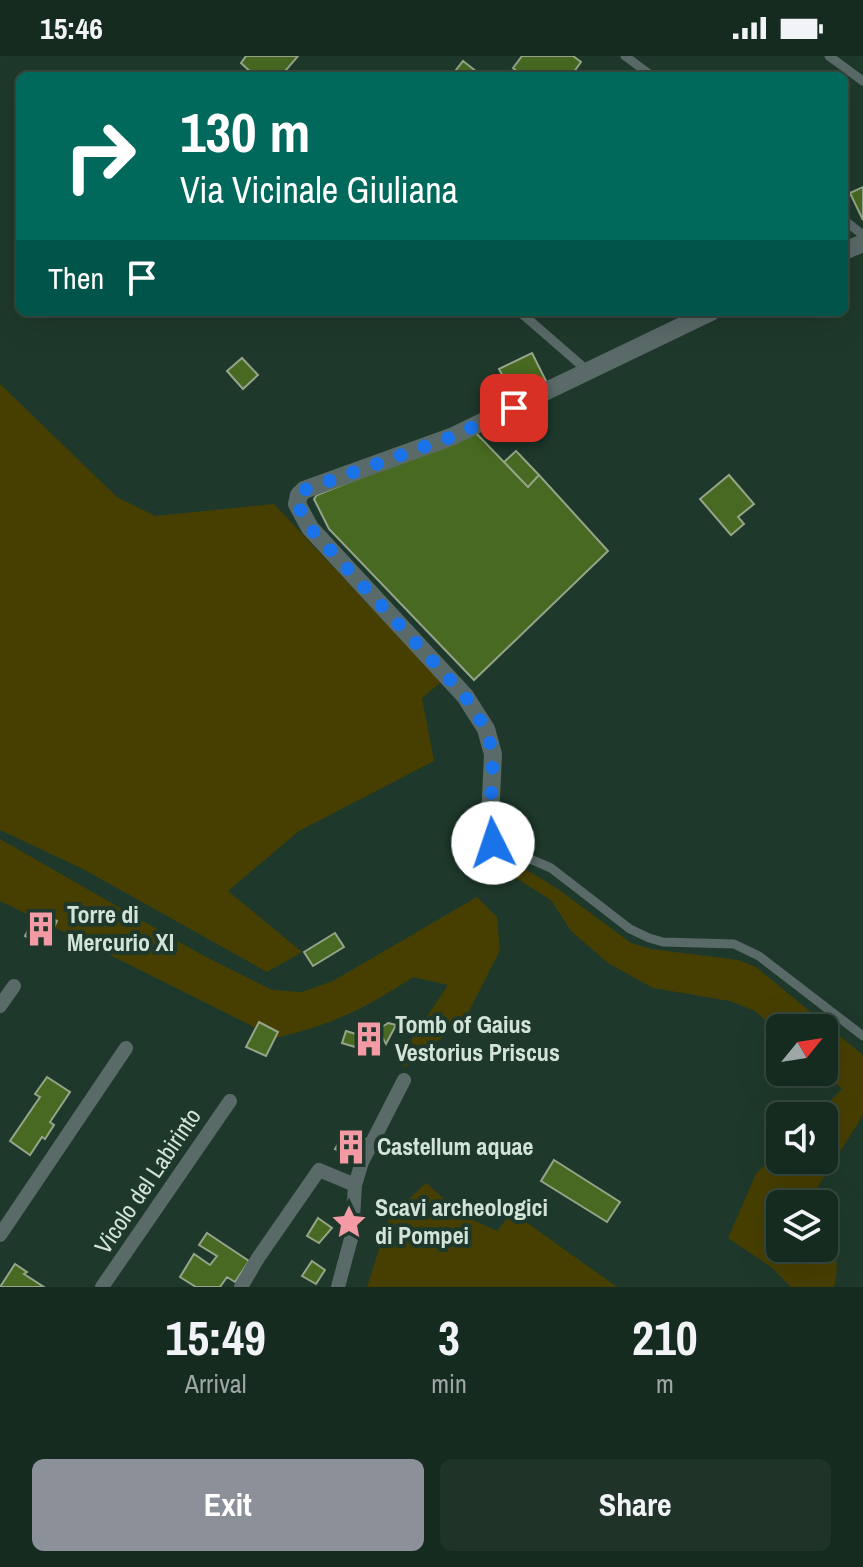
<!DOCTYPE html>
<html lang="en">
<head>
<meta charset="utf-8">
<style>
  :root { --surface:#162b20; --page:#1f3329; --text:#f1f3f6; --muted:#9ea7a5; --line:#35473e; --accent:#8c9099 }
  body { margin:0; font-family:"Archivo Narrow",sans-serif; background:var(--page); color:var(--text); height:100vh; display:flex; flex-direction:column; font-size:30px; white-space:nowrap }
  * { box-sizing:border-box; margin:0 }
  p { font-size:26px; color:var(--muted) }
  .icon { flex:none; width:44px; height:44px; fill:none; stroke:currentColor; stroke-width:2; stroke-linecap:round; stroke-linejoin:round }
  .map { position:relative; height:1231px; overflow:hidden }
  .drawer { display:flex; flex-direction:column; background:var(--surface); flex:1 }
  .drawer>* { flex:none }
  .hud { position:absolute; left:16px; top:16px; width:832px; height:244px; border-radius:12px; box-shadow:0 8px 32px #0002,0 0 0 2px var(--line); background:#00695c; color:#fff; overflow:hidden }
  .needle { width:52px; rotate:60deg }
  .tools { position:absolute; left:766px; top:958px; display:grid; gap:16px }
  .tools a { display:grid; place-items:center; width:72px; height:72px; border-radius:12px; background:var(--surface); box-shadow:0 8px 32px #0002,0 0 0 2px var(--line); font-size:40px }
  .pin { position:absolute; display:grid; place-items:center; width:68px; height:68px; color:#fff; margin:-34px; border-radius:16px; box-shadow:0 4px 12px #0006 }
  .me { position:absolute; width:88px; margin:-44px; rotate:356deg; stroke-linejoin:round; filter:drop-shadow(0 0 6px #0008) }
  .turn { display:flex; align-items:center; gap:28px; height:168px; padding:0 32px; font-size:36px }
  .turn .icon { width:104px; height:104px; stroke-width:2.5 }
  .turn b { display:block; font-size:56px; line-height:68px }
  .then { display:flex; align-items:center; height:76px; padding:0 32px; background:#0003; gap:16px; font-size:30px }
  .eta { display:flex; justify-content:space-evenly; align-items:center; height:136px; text-align:center }
  .eta b { font-size:48px; font-weight:700; line-height:56px }
  .cta { display:flex; gap:16px; margin-top:auto; padding:16px 32px }
  .cta a { flex:1; height:92px; border-radius:12px; background:var(--accent); color:#fff; font-size:32px; font-weight:700; line-height:92px; text-align:center }
  .cta a+a { background:var(--page); color:var(--text) }
  .status { display:flex; justify-content:space-between; align-items:center; height:56px; padding:0 40px; background:var(--surface); direction:ltr }
  .status svg { height:22px; fill:currentColor }
  .map>svg:first-child { display:block }
</style>
</head>
<body>
<div class="status"><b>15:46</b><svg viewBox="0 0 49 12"><path d="M0 12V9h3v3zM5 12V6h3v6zM10 12V3h3v9zM15 12V0h3v12zM26 1h20v11H26zM47 4h2v5h-2z"/></svg></div>
<div class="map">
<svg width="863" height="1231" viewBox="0 0 863 1231">
  <rect width="100%" height="100%" fill="#1e392b"/>
  <!-- green -->
  <path fill="#473f02" d="M0 328 117 441 155 460 274 448 441 626 422 642 434 705 299 775 228 835 302 896 267 916 83 813 0 774Z
    M0 783 202 899 272 934 302 936 333 925 477 841 497 861 500 894 465 963 405 1011 397 1006 448 929 413 921C363 954 333 968 275 982L278 975 260 966 256 972 54 871 57 865 39 856 35 862 0 845Z
    M517 808 558 833 631 887 651 893 738 904 756 911 863 999V1059L816 1134 821 1148H780V1192H824V1154C833 1175 841 1209 834 1231H791L771 1211 728 1182 756 1118 780 1094V1104H824V1060H815L842 1033 824 1016V972H780V977L755 955 730 945 653 932 608 907 571 875 551 844 506 816Z
    M426 1127 462 1159 497 1175 512 1156 617 1231H367L389 1162Z"/>
  <!-- building -->
  <path fill="#476921" stroke="#96a489" stroke-width="2" d="M246 0H298L281 20H255L241 7Z
    M522 0H573L581 6 571 20H523L513 12Z
    M463 5 481 19 480 20 453 18Z
    M863 131V164L850 137Z
    M532 297 546 325 514 341 499 313Z
    M242 302 258 319 243 333 227 315Z
    M475 376 528 431 539 419 608 495 474 624 329 473 314 443 317 439Z
    M516 395 539 419 528 431 504 406Z
    M729 419 754 448 738 461 744 468 731 479 700 443Z
    M38 855 57 865 45 890 25 880Z
    M335 877 344 891 313 910 304 896Z
    M259 966 278 976 266 1000 246 991Z
    M388 967 396 969 386 988 381 979 382 971Z
    M374 970 379 991 363 996 358 975Z
    M346 975 359 979 355 991 342 987Z
    M47 1021 70 1036 50 1066 54 1069 45 1083 42 1081 30 1099 10 1085 40 1041 35 1038Z
    M346 1074 368 1084 358 1104 335 1093Z
    M554 1104 620 1146 607 1166 541 1125Z
    M318 1162 332 1172 319 1187 307 1180Z
    M207 1177 249 1205 235 1226 227 1221 220 1231H196L180 1221 194 1198 210 1209 217 1200 199 1189Z
    M312 1205 325 1214 316 1228 302 1220Z
    M15 1208 27 1216 24 1218 44 1231H0Z"/>
  <g fill="none" stroke-linecap="round" stroke-linejoin="round">
    <!-- service -->
    <path stroke="#5a6a68" stroke-width="9" d="M625 0 652 20
      M829 0 863 25
      M844 164 863 179
      M520 256 589 316
      M493 787 551 812 630 873 649 882 663 886 734 888 759 900 863 980"/>
    <!-- pedestrian -->
    <path stroke="#5a6a68" stroke-width="14" d="M0 950 14 930
      M0 1179 126 992
      M102 1231 230 1045
      M241 1231 258 1202 319 1114 355 1129
      M338 1231 352 1179 355 1129 362 1106 404 1024"/>
    <!-- minor -->
    <path stroke="#5a6a68" stroke-width="18" d="M844 195 863 187
      M493 787 490 764 493 698 486 673 465 640 310 472 297 448 299 439 304 434 451 381 711 256"/>
  </g>
  <g fill="none" stroke-linecap="round" stroke-linejoin="round">
    <!-- route -->
    <path stroke="#1a73e8" stroke-width="14" stroke-dasharray="0 25.2" d="M493 787 490 764 493 698 486 673 465 640 310 472 297 448 299 439 304 434 451 381 514 352"/>
  </g>
  <!-- icons -->
  <defs>
    <g id="building-bare" transform="scale(2.76)"><path d="M-4-6H4V6H1V3H-1V6H-4ZM-2.5-4.3h1.7v1.8h-1.7ZM.8-4.3h1.7v1.8H.8ZM-2.5-1h1.7V.8h-1.7ZM.8-1h1.7V.8H.8Z" fill="#f49aa4" stroke="#1e392b" stroke-width="2.5" paint-order="stroke"/></g>
    <g id="sight-bare" transform="scale(2.76)"><path d="M0-6L1.8-2.2L6-1.7L2.9 1.2L3.7 5.4L0 3.3L-3.7 5.4L-2.9 1.2L-6-1.7L-1.8-2.2Z" fill="#f49aa4" stroke="#1e392b" stroke-width="2.5" paint-order="stroke"/></g>
  </defs>
  <g fill-rule="evenodd">
    <use href="#building-bare" x="41" y="873"/>
    <use href="#building-bare" x="369" y="983"/>
    <use href="#building-bare" x="351" y="1091"/>
    <use href="#sight-bare" x="349" y="1166"/>
  </g>
  <g text-anchor="middle" stroke-width="8" stroke-linejoin="round" paint-order="stroke">
    <!-- poi labels -->
    <g font-size="24" font-weight="bold" fill="#d3e3da" stroke="#1e392b" text-anchor="start">
      <text x="67" y="867">Torre di<tspan x="67" dy="28">Mercurio XI</tspan></text>
      <text x="395" y="977">Tomb of Gaius<tspan x="395" dy="28">Vestorius Priscus</tspan></text>
      <text x="377" y="1099">Castellum aquae</text>
      <text x="375" y="1160">Scavi archeologici<tspan x="375" dy="28">di Pompei</tspan></text>
    </g>
    <!-- street labels -->
    <g font-size="24" fill="#d3e3da" stroke="#1e392b">
      <text transform="translate(148 1125) rotate(-56)" y="8">Vicolo del Labirinto</text>
    </g>
  </g>
</svg>
<div class="tools">
<a><svg class="needle" viewBox="-14 -14 28 28"><path d="M0-13l5 13h-10z" fill="#e53935"/><path d="M0 13l5-13h-10z" fill="#9ea7a5"/></svg></a>
<a><svg class="icon" aria-label="sound" viewBox="0 0 24 24"><path d="M4 9h4l5-4v14l-5-4H4zM17 9q2 3 0 6"/></svg></a>
<a><svg class="icon" aria-label="layers" viewBox="0 0 24 24"><path d="M12 4l9 5-9 5-9-5zM3 14l9 5 9-5"/></svg></a>
</div>
<div class="pin" style="left:514px;top:352px;background:#d93025"><svg class="icon" aria-label="arrive" viewBox="0 0 24 24"><path d="M6 21V4h12l-3 4 3 4H6"/></svg></div>
<svg class="me" style="left:493px;top:787px" viewBox="-20 -20 40 40"><circle r="19" fill="#fff"/><path d="M0-13L10 11 0 6-10 11z" fill="#1a73e8"/></svg>
<div class="hud">
<div class="turn"><svg class="icon" aria-label="right" viewBox="0 0 24 24"><path d="M7 20v-9h11M14 6l5 5-5 5"/></svg><div><b>130 m</b>Via Vicinale Giuliana</div></div>
<div class="then">Then<svg class="icon" aria-label="arrive" viewBox="0 0 24 24"><path d="M6 21V4h12l-3 4 3 4H6"/></svg></div>
</div>
</div>
<section class="drawer">
<div class="eta">
<div><b>15:49</b><p>Arrival</p></div>
<div><b>3</b><p>min</p></div>
<div><b>210</b><p>m</p></div>
</div>
<div class="cta"><a>Exit</a><a>Share</a></div>
</section>
</body>
</html>
